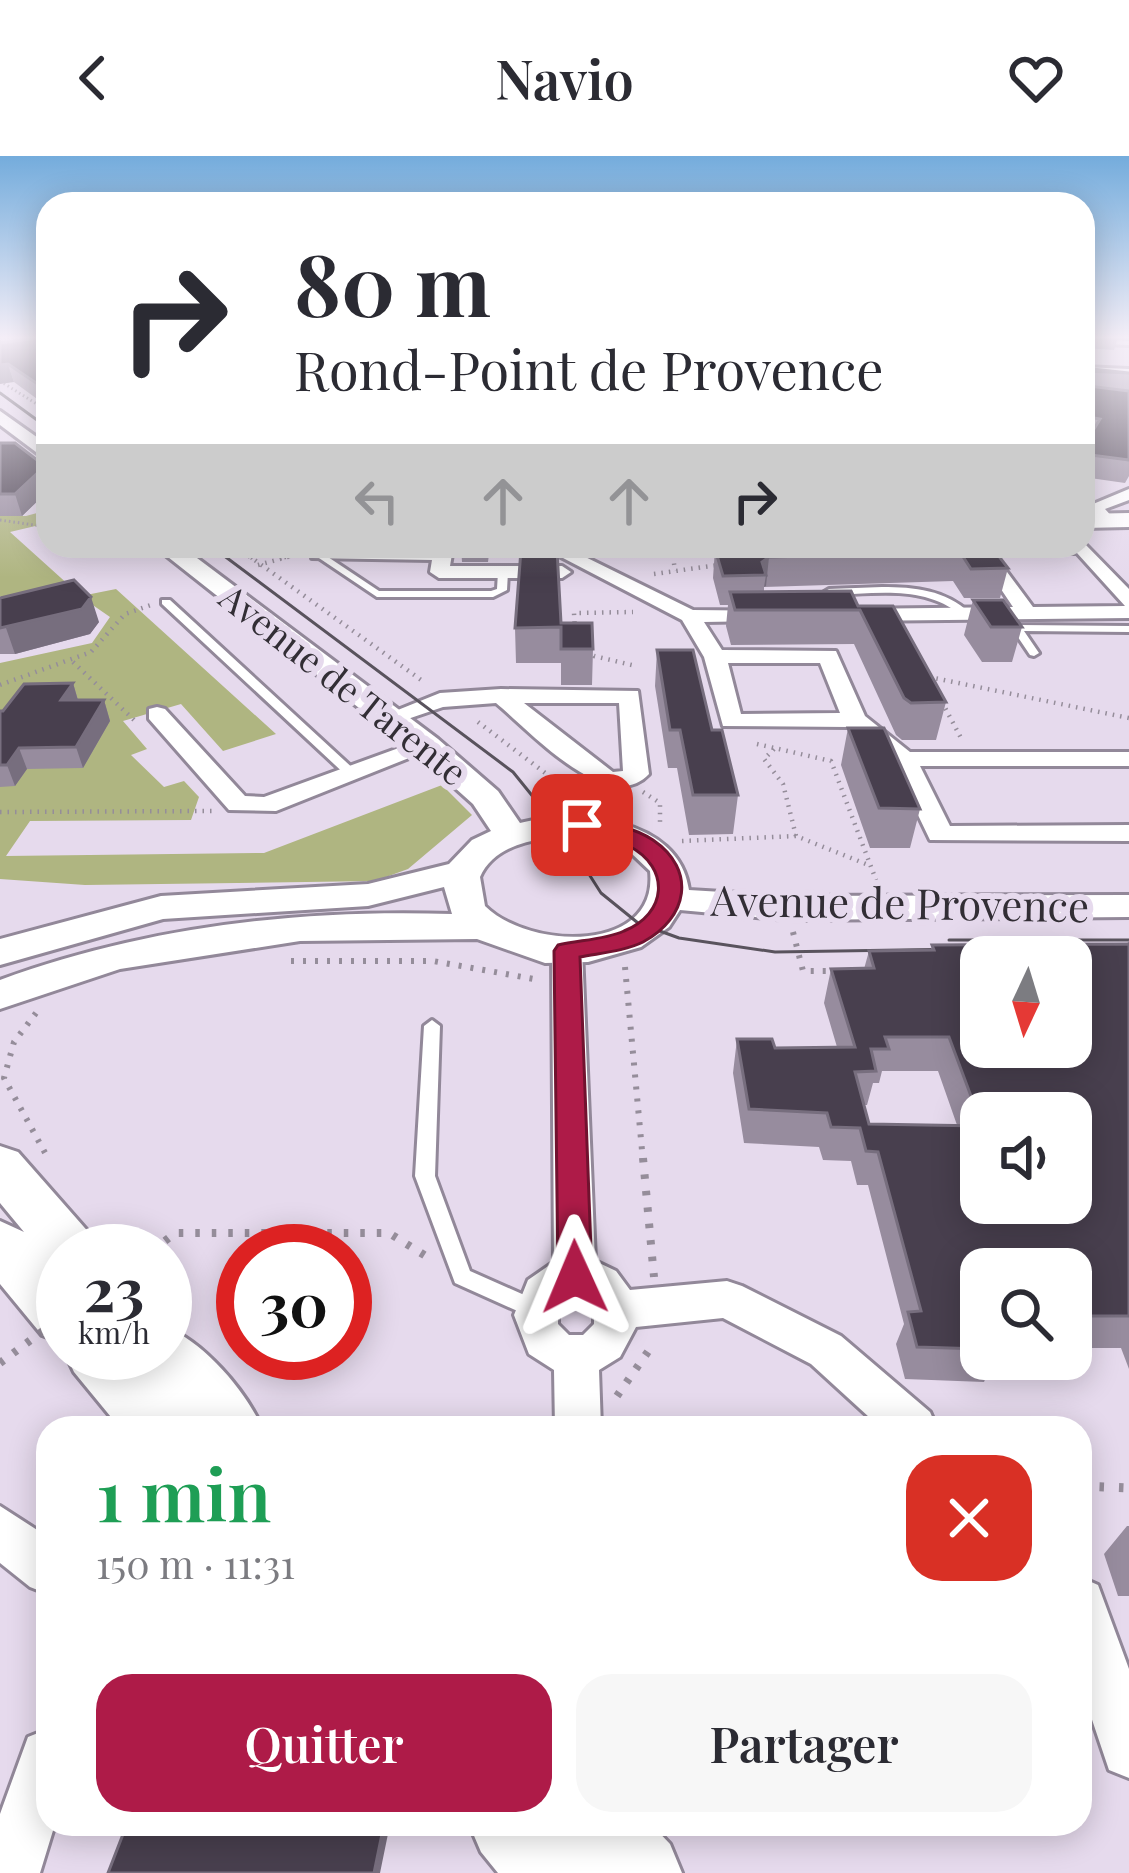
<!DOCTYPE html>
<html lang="fr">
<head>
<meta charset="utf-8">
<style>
  :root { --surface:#fff; --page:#f7f7f7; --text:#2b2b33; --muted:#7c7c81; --accent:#ae1b48 }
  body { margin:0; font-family:"Playfair Display",serif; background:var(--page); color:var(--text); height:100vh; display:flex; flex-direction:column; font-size:45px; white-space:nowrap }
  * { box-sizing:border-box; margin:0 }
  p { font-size:39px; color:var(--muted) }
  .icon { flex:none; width:66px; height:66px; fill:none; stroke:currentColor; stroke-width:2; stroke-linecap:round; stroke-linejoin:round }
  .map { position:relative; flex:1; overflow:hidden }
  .side { position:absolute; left:36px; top:1260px; width:1056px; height:420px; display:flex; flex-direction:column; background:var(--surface); border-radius:36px; box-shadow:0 6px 30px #0003 }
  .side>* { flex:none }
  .hud { position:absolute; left:36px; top:36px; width:1059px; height:366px; border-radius:36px; box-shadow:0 6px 30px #0003; background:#fff; color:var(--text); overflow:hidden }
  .needle { width:78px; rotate:184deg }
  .fabs { position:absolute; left:960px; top:780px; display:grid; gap:24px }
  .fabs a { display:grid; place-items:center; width:132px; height:132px; border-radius:24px; background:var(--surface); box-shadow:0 6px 30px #0003; font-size:60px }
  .speed { position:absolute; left:36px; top:1068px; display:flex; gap:24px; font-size:60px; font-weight:700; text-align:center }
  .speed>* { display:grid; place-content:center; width:156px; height:156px; border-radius:50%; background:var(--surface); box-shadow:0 6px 30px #0003; line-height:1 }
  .speed small { font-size:30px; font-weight:400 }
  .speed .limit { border:18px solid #d22; background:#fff; color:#111 }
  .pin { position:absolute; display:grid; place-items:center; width:102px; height:102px; color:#fff; margin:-51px; border-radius:24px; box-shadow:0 6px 18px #0006 }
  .me { position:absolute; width:132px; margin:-66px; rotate:359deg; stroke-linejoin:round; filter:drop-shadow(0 0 9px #0008) }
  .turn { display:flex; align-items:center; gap:42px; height:252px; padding:0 60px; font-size:54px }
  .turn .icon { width:156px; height:156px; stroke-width:2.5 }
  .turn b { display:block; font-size:84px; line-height:102px }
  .lanes { display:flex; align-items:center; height:114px; padding:0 60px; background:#0003; justify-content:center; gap:60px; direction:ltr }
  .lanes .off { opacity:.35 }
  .round { display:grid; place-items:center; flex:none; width:126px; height:126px; border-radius:36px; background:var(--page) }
  .summary { display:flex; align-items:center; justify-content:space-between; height:204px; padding:0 60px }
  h1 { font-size:72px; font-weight:600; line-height:90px; color:#1e9e55 }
  .cta { display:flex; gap:24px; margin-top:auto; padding:24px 60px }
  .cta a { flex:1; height:138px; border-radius:36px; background:var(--accent); color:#fff; font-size:48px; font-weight:600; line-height:138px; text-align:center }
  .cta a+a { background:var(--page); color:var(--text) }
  header { display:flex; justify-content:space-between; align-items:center; height:156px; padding:0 60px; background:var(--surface); font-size:54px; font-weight:600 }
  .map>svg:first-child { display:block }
</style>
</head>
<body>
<header><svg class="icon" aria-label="back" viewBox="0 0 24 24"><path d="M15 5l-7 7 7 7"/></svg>Navio<svg class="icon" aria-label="heart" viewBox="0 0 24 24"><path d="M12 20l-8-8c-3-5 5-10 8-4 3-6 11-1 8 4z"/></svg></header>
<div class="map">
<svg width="1129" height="1717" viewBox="0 0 1129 1717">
  <rect width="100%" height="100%" fill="#e6daed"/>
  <!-- green -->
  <path fill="#afb581" d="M48 354V367L10 376 81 440 116 433 276 578 223 595 181 548 123 565 147 593 131 599 164 631 184 625 199 641 191 664 30 665 6 700 264 697 442 629 472 659 408 713 375 725 85 729 0 723V507L92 487 110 461 84 443 4 444 0 440V360H26Z"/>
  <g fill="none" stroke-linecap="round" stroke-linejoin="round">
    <!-- service casing -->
    <g stroke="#928899" stroke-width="6">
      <path id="service" d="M1083 183 1129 185V189L1083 187Z
        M319 395 379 435H491L497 433 498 416 503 413 508 416 507 434 493 441H377L316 400 314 398Z
        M882 431C915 431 945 434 970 457L961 459C923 428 875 438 829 439L824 436 829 433Z
        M162 444H170L357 616V622H349L162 448Z
        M1014 465 1020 469 1129 470V476L1024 475 1039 497 1034 500 1030 499 1009 468Z
        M432 864 440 870 435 1020 470 1115 540 1146 544 1153 540 1160 533 1162 455 1127 415 1020 424 870Z"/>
    </g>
    <!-- minor casing -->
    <g stroke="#928899" stroke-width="6">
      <path id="minor" d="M1083 211 1129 213V221L1083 219Z
        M1129 333V344L1105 353 1115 364 1112 368H1100L1086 351Z
        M1083 386 1129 433V462L852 465 842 459 852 453 1013 451 972 390H1083ZM993 397H1077L1125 450 1033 451Z
        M540 390H563L693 454 778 455V463L771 465 704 466 722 494 836 495 865 560 910 596H1129V610H920L950 670 1129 669V685L930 684 893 607 849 571 723 570 704 501 682 464ZM728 507H820L840 557 741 558Z
        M319 392H443L452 398 450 410H562L571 416 562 422H439L430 416 432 404 312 402V394Z
        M501 533 638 535 649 618C608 662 529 574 496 547L443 551 390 569 378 562 440 537ZM524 547H619L623 615 613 616Z
        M157 551 165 553 245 640 264 641 418 585 427 583 439 590 276 655 229 654 149 563V553Z
        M567 785 582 795 595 1105 616 1115 630 1134 727 1125 742 1130 841 1180 930 1256 937 1272H881L811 1208 723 1162 636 1171 620 1201 599 1214 601 1272H555L554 1214 529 1198 514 1159 528 1124 554 1106 552 795ZM570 1137H582L594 1148V1168L583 1179H569L558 1168V1148Z
        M0 1350 48 1381V1438L30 1431 0 1407Z
        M1080 1421 1098 1429 1129 1513V1622L1109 1614 1080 1528Z
        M48 1573V1668H55L40 1717H0V1658L28 1581Z"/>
    </g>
    <!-- tertiary casing -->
    <g stroke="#928899" stroke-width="6">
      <path id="tertiary" d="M0 255 48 289V305L0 269Z
        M1129 357V371L1083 372V358Z
        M154 390H181L438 583 498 635 520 667C577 653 679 661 689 734L787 740 1129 739V761L787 764 680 754 669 771 641 791 588 806 545 807 477 783 300 785 120 813 0 853V824C145 771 298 753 452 758L444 731 368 750 163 763 0 809V783L161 740 368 728 449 708 472 684 491 675 473 648 416 597ZM585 680 630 696 650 715C659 798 529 794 485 750L480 721C496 684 548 680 585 680Z"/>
    </g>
    <!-- secondary casing -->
    <g stroke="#928899" stroke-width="6">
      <path id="secondary" d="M0 990 18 996 91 1079 99 1095H63V1115L57 1113 63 1120V1187L42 1179 0 1128V1065L24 1076 0 1047Z
        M165 1171C203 1185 246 1235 262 1272H120L74 1216 65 1197H165Z
        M469 1668H651L670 1688 682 1717H498L481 1696Z"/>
    </g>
    <!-- path-far4 -->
    <path stroke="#958d9a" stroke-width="3" stroke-dasharray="1.5 3" stroke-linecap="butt" d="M0 185H17
      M0 225 48 255
      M0 364 48 371
      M238 390 252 403
      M672 390 674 403
      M280 403 297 399"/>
    <!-- path-far3 -->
    <path stroke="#958d9a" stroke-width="4.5" stroke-dasharray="1.5 6" stroke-linecap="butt" d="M249 400 424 526
      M673 400 675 415
      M258 409 291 400
      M654 418 718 409
      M575 474 574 457 633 456
      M589 494 594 500 636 510
      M73 506 134 564
      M929 521 1129 562
      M0 529 91 496 125 458 151 449
      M942 546 961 582
      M478 566 582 645
      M757 588 831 605 876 724
      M774 593 764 603 783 628 796 680
      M643 636 660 647V668
      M0 656 212 655
      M682 685 796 680 871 710"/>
    <!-- path-far2 -->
    <path stroke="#958d9a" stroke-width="6" stroke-dasharray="3 9" stroke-linecap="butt" d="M793 776 803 815H833
      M291 805H433L534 823
      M625 811 643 1005
      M36 857 14 886 4 922 49 1004"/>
    <!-- path-far1 -->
    <path stroke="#958d9a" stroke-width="8" stroke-dasharray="4.5 12" stroke-linecap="butt" d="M643 1002 654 1121
      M152 1095 175 1077H389L429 1102
      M617 1240 654 1187"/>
    <!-- path -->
    <path stroke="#958d9a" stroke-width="9" stroke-dasharray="4.5 15" stroke-linecap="butt" d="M1080 1330 1129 1332"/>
    <!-- service -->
    <use href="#service" fill="#fff" fill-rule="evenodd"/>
    <!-- minor -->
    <use href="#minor" fill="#fff" fill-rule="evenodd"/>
    <!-- tertiary -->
    <use href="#tertiary" fill="#fff" fill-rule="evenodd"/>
    <!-- secondary -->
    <use href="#secondary" fill="#fff" fill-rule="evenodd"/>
    <!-- tram -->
    <path stroke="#59535d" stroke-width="3" d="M0 237 48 272
      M211 390 513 616 564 679 601 737 638 767 679 782 775 796 964 793
      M949 784H1129"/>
    <!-- path-bridge -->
    <path stroke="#958d9a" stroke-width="8" stroke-dasharray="4.5 12" stroke-linecap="butt" d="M0 1207 63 1160"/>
  </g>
  <!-- wall -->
  <path fill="#978c9e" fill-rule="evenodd" d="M48 182V251L14 226 0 187Z
    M1083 182H1118L1114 194 1083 192Z
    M1083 212 1129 217V320L1125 327 1083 321V291L1088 283 1083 282Z
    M0 287 45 310 48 321V335L22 360H0Z
    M461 390H490L488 406H462Z
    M749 390H991L1008 412 1000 442H964L953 425 764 431V436L858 450 946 546 936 584H902L896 579 854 488 731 489 726 470 728 449H720L713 422 715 393H748Z
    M0 442 99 466 90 478 15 498H0Z
    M973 444 1022 471 1012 506H982L964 479Z
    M561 467 593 493 592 529H561V507H516L515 472Z
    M657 494 712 574 738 639 733 678 689 679 677 612H668L655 530Z
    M73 527 78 544H104L110 565 83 612 27 613 15 630 0 631V555Z
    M848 572 920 653 910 692H870L841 609Z
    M1129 784V1213L1121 1192H1071V1113H981V1203H1032L1022 1221H986L984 1226 905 1223 896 1188 904 1168 868 1029H857L851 1005 823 1004 819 991 744 987 733 917 737 883 775 892 837 891 824 847 831 813H864L869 795 931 794 932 789 1127 788ZM882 915H938L957 969 869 968 864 949H867L873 927H879Z
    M1127 1370H1129V1440H1118L1104 1398Z"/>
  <!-- shaded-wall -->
  <path fill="#776e7e" d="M8 208 14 226 0 228V209Z
    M45 310 48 321V335L22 360 15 338Z
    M769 401 766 430 764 431 766 419 762 406Z
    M91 441 99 466 90 478 15 498 6 472Z
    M73 527 79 548 61 544Z
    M104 544 110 565 83 612 76 591Z
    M19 592 27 613 15 630 7 609Z
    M384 1668H387L389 1673 380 1717H374Z"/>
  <!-- building -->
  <path fill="#483f4e" stroke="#776e7e" stroke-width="3" fill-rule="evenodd" d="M38 182H48V235L8 208 0 209V187Z
    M1083 212 1129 217 1085 215 1088 230 1129 235V304L1083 298V291L1100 263 1083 260V237L1085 235 1083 232Z
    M0 287H15L45 310 15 338H0Z
    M750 390H991L1008 412 971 413 960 396 769 401 762 406 766 419 723 420 715 393H752Z
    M521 394H557L561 467H592L593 493H561V471L515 472Z
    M74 424 91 441 82 453 0 472V442Z
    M851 435 858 450H893L946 546 911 547 904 542 860 454H735L730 436Z
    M973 444H1003L1022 471H991Z
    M657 494H693L712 574H722L738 639H693L680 574H670Z
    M73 527 61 544H104L76 591 19 592 7 609H0V555H3L24 528Z
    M848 572H884L920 653 879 652Z
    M1129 788V1160H1071V1113H981V1193L917 1191 908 1156 921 1155 878 996 866 995 860 972 831 971 827 957 749 953 737 883H772L775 892 855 891 831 813 874 812 869 795 934 794 932 789ZM981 801H1071V891H981ZM885 881H949L981 967V957H1071V1047H981V970L869 968 855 916 876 915 871 893H889Z
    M127 1668H384L374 1717H108Z"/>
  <!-- sky -->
  <linearGradient id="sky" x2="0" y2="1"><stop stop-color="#74acdc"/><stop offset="0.43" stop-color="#f4eef7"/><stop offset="1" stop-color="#f4eef7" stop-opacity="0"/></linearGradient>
  <rect width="1129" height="422" fill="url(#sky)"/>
  <!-- route -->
  <path fill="#ae1b48" stroke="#71122f" stroke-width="3" d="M582 663C606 667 632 670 653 684 697 714 688 762 643 786 625 795 600 797 580 801L592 1121 587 1131 575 1136 563 1131 558 1121 554 795 558 789C579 784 604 784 624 775 667 758 671 712 629 690 612 681 593 679 574 674L571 669Z"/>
  <g text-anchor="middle" stroke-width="12" stroke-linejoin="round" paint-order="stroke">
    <!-- far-street labels -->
    <g font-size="36" fill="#322e35" stroke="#e6daed">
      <text transform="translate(343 529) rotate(38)" y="13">Avenue de Tarente</text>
    </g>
    <!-- street labels -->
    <g font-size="42" fill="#322e35" stroke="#e6daed">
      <text transform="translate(900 748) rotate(1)" y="15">Avenue de Provence</text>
    </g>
  </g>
</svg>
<div class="fabs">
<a><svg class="needle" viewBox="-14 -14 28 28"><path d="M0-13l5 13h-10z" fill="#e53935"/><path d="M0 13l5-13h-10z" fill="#7c7c81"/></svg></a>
<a><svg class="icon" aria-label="sound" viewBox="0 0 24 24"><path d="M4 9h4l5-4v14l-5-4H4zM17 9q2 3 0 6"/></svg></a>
<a><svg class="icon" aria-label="search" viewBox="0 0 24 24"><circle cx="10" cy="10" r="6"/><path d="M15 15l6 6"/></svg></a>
</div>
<div class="speed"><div>23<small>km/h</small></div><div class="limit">30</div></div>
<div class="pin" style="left:582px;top:669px;background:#d93025"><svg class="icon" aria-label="arrive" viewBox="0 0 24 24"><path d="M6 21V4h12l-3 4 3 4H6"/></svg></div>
<svg class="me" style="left:575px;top:1121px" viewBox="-20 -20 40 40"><path d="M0-17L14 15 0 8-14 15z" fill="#ae1b48" stroke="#fff" stroke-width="4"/></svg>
<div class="hud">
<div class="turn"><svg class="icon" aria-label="right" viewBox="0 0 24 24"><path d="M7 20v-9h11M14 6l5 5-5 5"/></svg><div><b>80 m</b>Rond-Point de Provence</div></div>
<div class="lanes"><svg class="icon off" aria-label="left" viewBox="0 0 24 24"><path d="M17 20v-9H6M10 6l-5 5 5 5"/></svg><svg class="icon off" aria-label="ahead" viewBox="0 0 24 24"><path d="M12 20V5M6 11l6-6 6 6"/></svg><svg class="icon off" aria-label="ahead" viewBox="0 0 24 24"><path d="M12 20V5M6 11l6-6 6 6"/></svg><svg class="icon" aria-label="right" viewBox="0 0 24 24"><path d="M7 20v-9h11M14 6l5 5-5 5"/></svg></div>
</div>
<section class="side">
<div class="summary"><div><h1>1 min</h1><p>150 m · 11:31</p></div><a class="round" style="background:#d93025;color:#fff"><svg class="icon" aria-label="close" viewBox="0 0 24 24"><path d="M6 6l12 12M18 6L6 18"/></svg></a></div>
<div class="cta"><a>Quitter</a><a>Partager</a></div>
</section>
</div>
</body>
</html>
